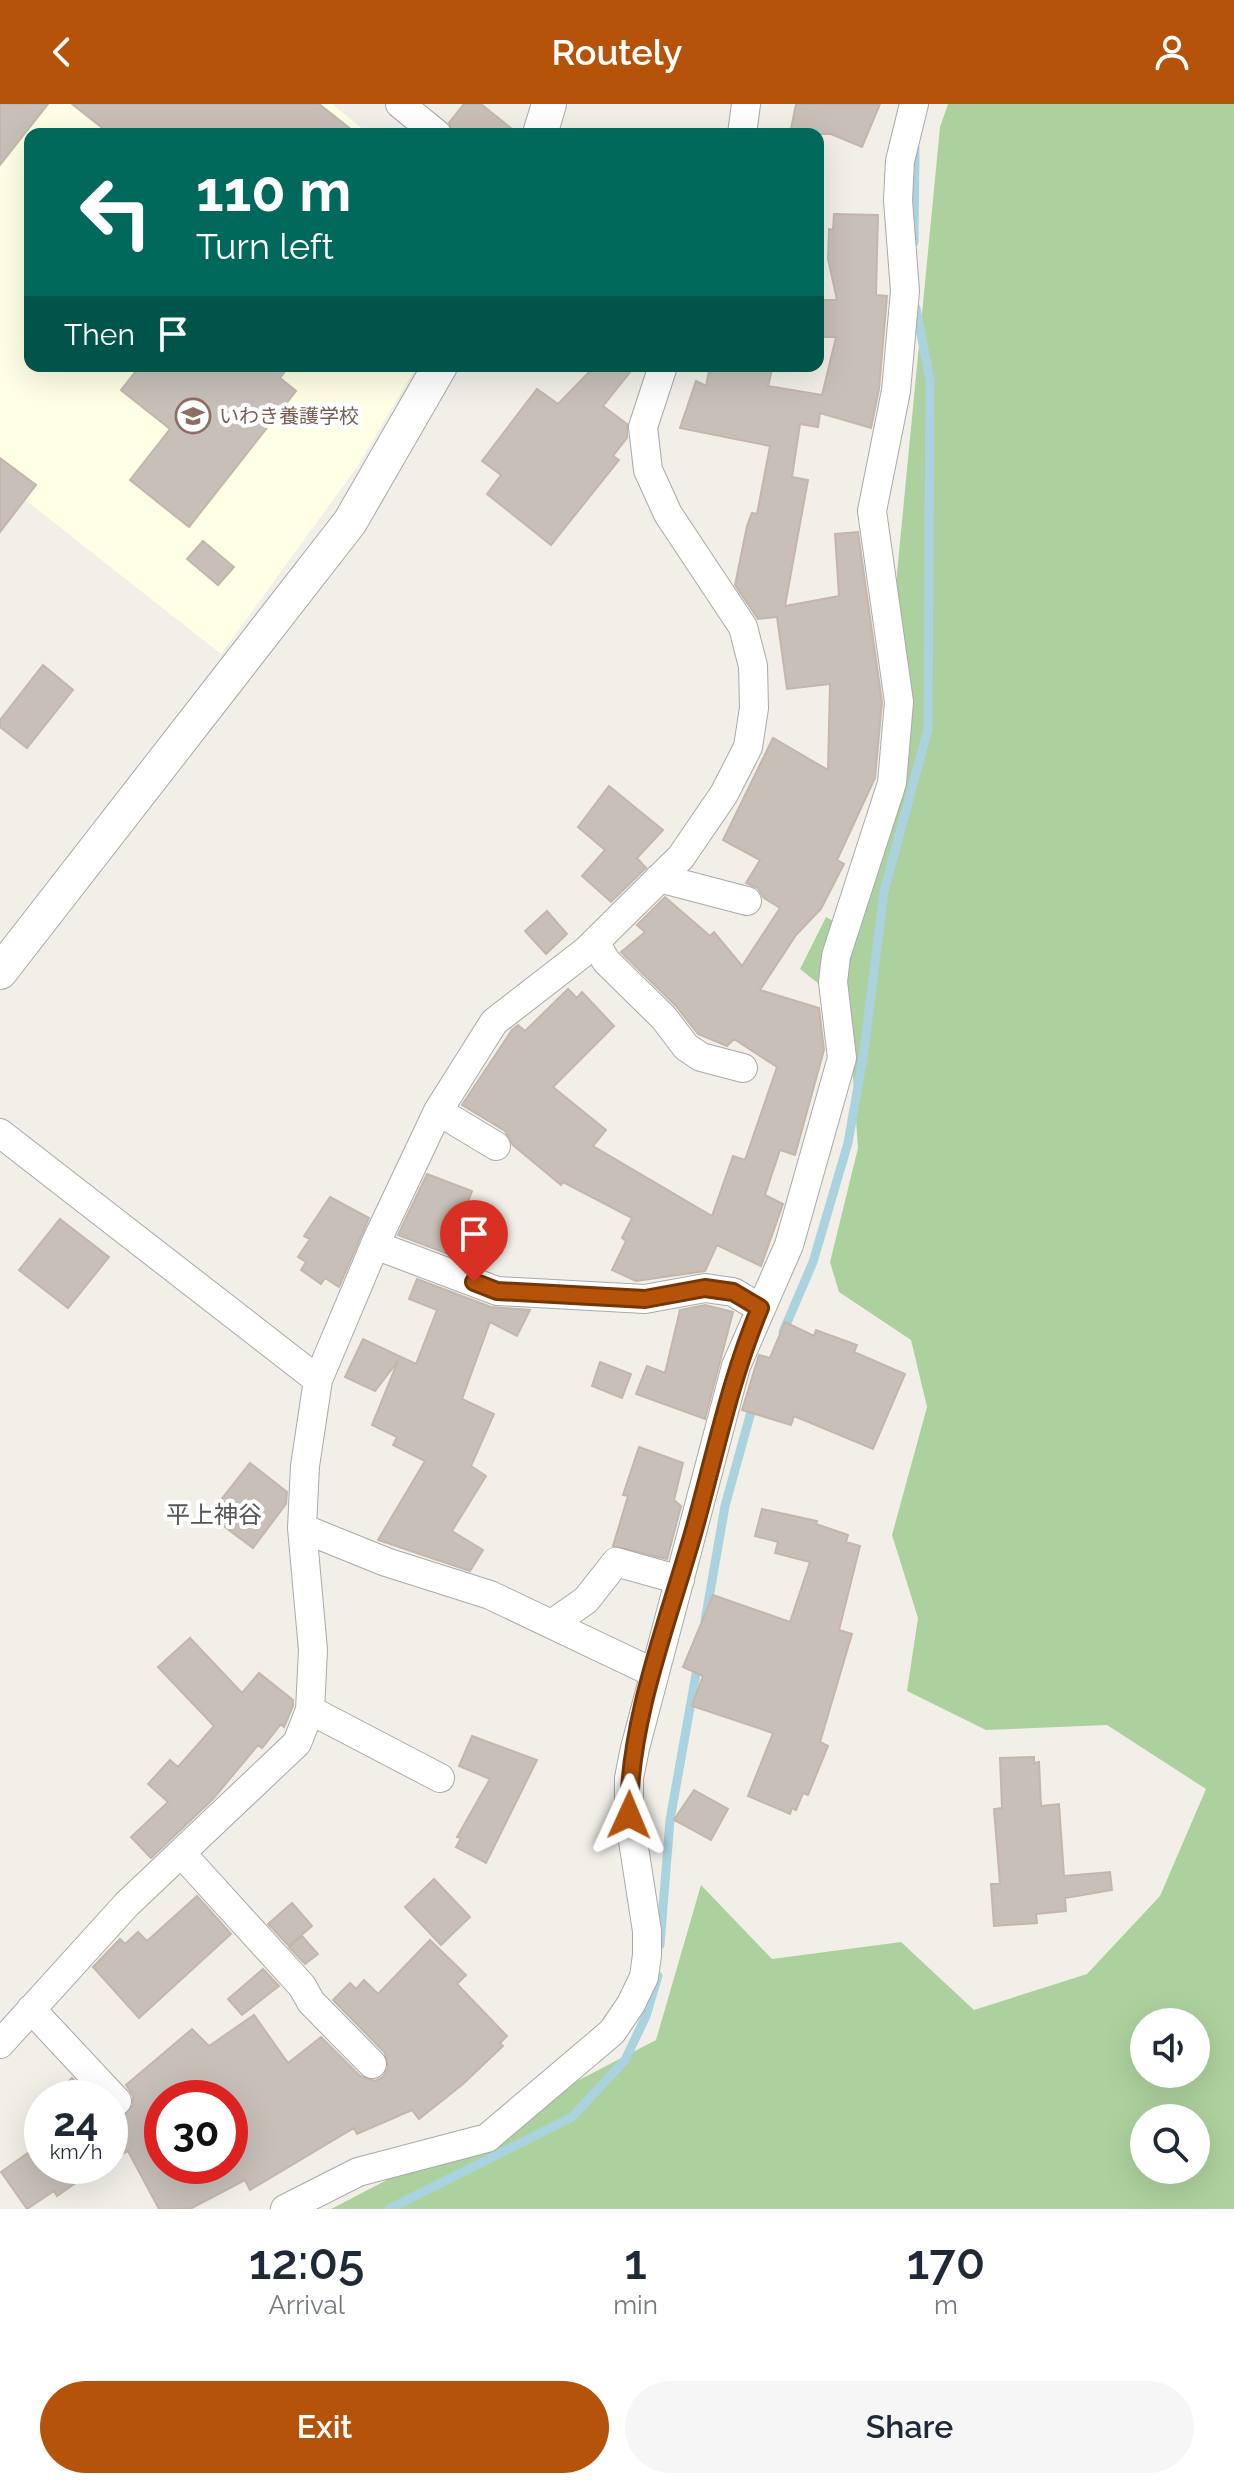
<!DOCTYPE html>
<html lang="en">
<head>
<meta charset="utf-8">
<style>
  :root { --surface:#fff; --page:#f6f6f7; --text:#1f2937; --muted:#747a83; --accent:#b45309 }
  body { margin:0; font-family:Raleway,"Noto Sans JP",sans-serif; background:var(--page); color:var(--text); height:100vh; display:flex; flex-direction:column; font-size:30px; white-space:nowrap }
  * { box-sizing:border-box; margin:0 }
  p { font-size:26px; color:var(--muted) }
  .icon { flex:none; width:44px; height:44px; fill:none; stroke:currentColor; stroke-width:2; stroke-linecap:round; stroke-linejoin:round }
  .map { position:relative; height:2105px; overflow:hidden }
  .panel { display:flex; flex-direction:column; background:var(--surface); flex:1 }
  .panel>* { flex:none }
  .banner { position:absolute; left:24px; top:24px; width:800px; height:244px; border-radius:16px; box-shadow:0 8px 32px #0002; background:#00695c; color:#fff; overflow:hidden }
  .fabs { position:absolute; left:1130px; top:1904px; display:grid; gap:16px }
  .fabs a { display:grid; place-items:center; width:80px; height:80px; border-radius:50%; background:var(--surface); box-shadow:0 8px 32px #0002; font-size:40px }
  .speed { position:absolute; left:24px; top:1976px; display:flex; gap:16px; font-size:40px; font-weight:700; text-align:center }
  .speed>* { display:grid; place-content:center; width:104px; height:104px; border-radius:50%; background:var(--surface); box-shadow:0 8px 32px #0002; line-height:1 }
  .speed small { font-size:20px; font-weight:400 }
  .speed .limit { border:12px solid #d22; background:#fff; color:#111 }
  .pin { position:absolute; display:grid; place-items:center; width:68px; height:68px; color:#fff; margin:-82px -34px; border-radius:50% 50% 50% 0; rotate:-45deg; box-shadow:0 0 8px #0007 }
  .pin .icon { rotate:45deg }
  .me { position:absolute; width:88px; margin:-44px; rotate:1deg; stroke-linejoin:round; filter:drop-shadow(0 0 6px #0008) }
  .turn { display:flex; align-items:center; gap:28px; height:168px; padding:0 40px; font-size:36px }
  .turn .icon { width:104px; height:104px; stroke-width:2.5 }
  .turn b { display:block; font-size:56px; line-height:68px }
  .then { display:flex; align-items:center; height:76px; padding:0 40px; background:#0003; gap:16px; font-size:30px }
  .eta { display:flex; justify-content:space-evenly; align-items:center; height:136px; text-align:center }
  .eta b { font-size:48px; font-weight:600; line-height:56px }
  .cta { display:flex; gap:16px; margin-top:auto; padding:16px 40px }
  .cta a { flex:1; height:92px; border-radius:48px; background:var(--accent); color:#fff; font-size:32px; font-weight:600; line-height:92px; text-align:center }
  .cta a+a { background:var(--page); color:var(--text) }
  header { display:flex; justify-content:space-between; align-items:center; height:104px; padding:0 40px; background:var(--accent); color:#fff; font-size:36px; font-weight:600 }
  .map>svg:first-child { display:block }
</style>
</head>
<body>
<header><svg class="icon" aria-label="back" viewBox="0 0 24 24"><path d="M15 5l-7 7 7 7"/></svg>Routely<svg class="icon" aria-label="person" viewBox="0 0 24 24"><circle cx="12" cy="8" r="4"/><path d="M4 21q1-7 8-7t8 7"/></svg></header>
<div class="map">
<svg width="1234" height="2105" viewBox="0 0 1234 2105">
  <rect width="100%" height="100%" fill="#f2efe9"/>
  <!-- education -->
  <path fill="#ffffe5" d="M0 0H332L369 30H30V262H417L357 363 221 550 0 376Z"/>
  <!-- forest -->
  <path fill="#add19e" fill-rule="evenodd" d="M948 0H1234V2105H331L656 1936 701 1781 772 1855 901 1838 974 1906 1087 1870 1160 1792 1206 1685 1107 1621 986 1626 907 1587 918 1514 892 1431 927 1303 911 1236 839 1188 830 1158 858 1044 848 903 800 865 826 813 859 830 886 736 897 469 940 23ZM1144 1918H1196V1970H1144ZM1144 2014H1196V2066H1144Z"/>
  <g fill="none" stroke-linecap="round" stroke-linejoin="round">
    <!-- stream -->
    <path stroke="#aad3df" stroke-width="9" d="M914 138 915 44
      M783 1228 813 1158 848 1039 863 954 884 787 928 625 930 277 916 204
      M705 1517 725 1402 754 1297
      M660 1841 670 1716 698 1559
      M389 2105 572 2013 625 1956 646 1912 658 1872"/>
  </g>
  <!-- building -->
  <path fill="#c7bfb8" stroke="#c4b6ab" stroke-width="2" fill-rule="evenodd" d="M0 0H48L0 61Z
    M72 0H319L357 30H110Z
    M464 0H481L518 30H454L449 19Z
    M796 0H880L862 43 831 30H790Z
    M834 110 878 111 876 191 887 192 879 285 871 324 820 309 818 323 800 320 792 373 808 376 785 502 839 492 835 430 858 428 882 598 875 674 837 756 844 760 821 805 796 831 760 886 819 904 824 946 795 1051 780 1046 765 1091 783 1100 761 1162 717 1141 705 1167 636 1177 612 1166 626 1137 622 1134 632 1114 563 1078 561 1081 513 1041 505 1027 462 1001 512 926 518 921 525 927 568 885 577 894 582 888 614 922 553 983 606 1026 593 1042 712 1112 733 1052 745 1056 777 963 734 935 727 942 698 930 676 902 621 848 645 828 637 821 665 793 710 832 714 828 742 862 780 804 764 794 758 784 746 779 760 756 723 736 773 634 828 666 830 580 787 585 777 513 758 515 735 481 747 422 752 409 757 410 770 342 680 324 696 277 706 282 710 262H773L768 282 822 291 836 233H818V196H837L828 155 829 125 833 126Z
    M140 262H289L280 274 296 287 189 423 130 376 170 325 121 286Z
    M595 262H635L603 302 627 320V334L613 352 619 356 551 441 487 390 501 371 482 357 537 285 558 300Z
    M0 354 36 381 0 428Z
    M203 437 234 463 218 481 187 455Z
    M43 561 73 586 27 644 0 623V616Z
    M609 682 663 726 637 754 646 764 611 798 582 772 605 746 578 723Z
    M547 807 567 830 546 850 525 827Z
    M427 1070 472 1087 448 1150 398 1131Z
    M330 1093 369 1114 339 1183 325 1174 321 1180 301 1166 306 1158 298 1153 310 1135 304 1132Z
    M60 1115 109 1153 68 1204 19 1166Z
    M417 1175 491 1203 530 1206 517 1232 490 1218 462 1295 494 1310 471 1362 486 1372 452 1427 483 1446 470 1467 378 1436 425 1357 393 1341 397 1333 372 1321 398 1257 375 1287 345 1273 363 1235 416 1260 437 1206 409 1195Z
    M705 1201 733 1208 705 1315 636 1290 647 1262 665 1269 680 1206Z
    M785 1218 814 1232 816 1226 857 1241 854 1248 905 1270 873 1345 794 1312 791 1321 742 1306 759 1251 770 1254Z
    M600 1258 631 1270 622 1294 592 1282Z
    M639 1343 683 1359 674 1396 681 1402 667 1455 613 1442 628 1392 623 1391Z
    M250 1359 287 1388 286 1400 253 1444 209 1411Z
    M762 1405 817 1417 816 1420 848 1431 846 1438 860 1442 839 1526 852 1530 820 1638 828 1642 808 1691 803 1689 796 1706 792 1704 790 1710 748 1692 773 1629 692 1602 703 1572 683 1563 713 1491 790 1518 810 1458 775 1449 778 1438 755 1432Z
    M190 1534 242 1589 259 1569 293 1596V1602L284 1623 281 1620 262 1644 258 1641 213 1695 151 1754 131 1733 168 1698 148 1680 170 1656 178 1663 214 1622 158 1563Z
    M472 1632 537 1656 486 1759 456 1743 461 1734 457 1733 490 1675 459 1662Z
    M1034 1653V1659L1039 1658 1041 1702 1059 1700 1064 1772 1110 1768 1112 1786 1065 1794 1066 1807 1036 1810 1037 1819 994 1822 991 1780H1000L994 1705 1002 1704 1000 1654Z
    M694 1686 728 1705 711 1736 674 1716Z
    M434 1775 470 1813 441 1841 405 1803Z
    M197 1792 231 1830 139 1914 93 1863 120 1835 125 1840 138 1828 147 1837Z
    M292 1799 312 1822 289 1842 268 1820Z
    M302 1832 318 1850 305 1860 289 1843Z
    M430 1836 466 1871 457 1880 507 1932 500 1939 503 1942 463 1980 419 2015 412 2006 357 2030 354 2024 250 2086 245 2076 190 2105H159L128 2047 110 2055V2012L122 2013 133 2001V1992L126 1981 192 1925 209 1942 254 1911 288 1959 321 1933 360 1972 375 1977 383 1973 388 1964 385 1949 333 1896 350 1879 356 1885 364 1876 378 1890ZM162 1994H230V2062H162Z
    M263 1865 279 1882 242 1911 228 1895Z
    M72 1974 91 1994H84L68 1978Z
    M42 2039V2062H100L57 2092 54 2087 27 2105 1 2068Z"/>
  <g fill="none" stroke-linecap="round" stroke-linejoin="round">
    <!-- minor casing -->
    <g stroke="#a9a9a9" stroke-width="30">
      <path id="minor" d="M400 0 437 30
        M742 30 746 0
        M659 774 747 797
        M595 838 606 857 664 914 686 943 701 953 743 964
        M438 1007 496 1042
        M0 1029 318 1276
        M375 1141 497 1187 645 1195 705 1184 733 1188 760 1204
        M302 1424 386 1458 490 1491 654 1569
        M552 1520 586 1496 616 1458 680 1476
        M310 1606 440 1674
        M181 1749 302 1882 311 1898 372 1960
        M31 1905 117 1997
        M0 1940 127 1800 297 1639 310 1606 313 1546 302 1424 305 1362 318 1276 377 1136 438 1007 494 918 587 846 681 753 724 690 748 643 754 604 753 562 743 523 668 410 648 366 643 323 663 262
        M285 2105 358 2068 487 2034 612 1928 631 1900 644 1873 647 1851V1827L629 1711V1674L635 1644 736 1262 789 1141 842 954 833 878 836 852 892 679 899 598 872 407 896 287 905 187 898 96 900 57 914 0"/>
    </g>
    <!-- tertiary casing -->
    <g stroke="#a9a9a9" stroke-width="36">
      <path id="tertiary" d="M540 30 549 0
        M0 868 350 418 440 262"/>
    </g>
    <!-- minor -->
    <use href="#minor" stroke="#fff" stroke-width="28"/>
    <!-- tertiary -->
    <use href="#tertiary" stroke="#fff" stroke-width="34"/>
  </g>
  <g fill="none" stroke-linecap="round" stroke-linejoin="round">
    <!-- route casing -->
    <g stroke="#753606" stroke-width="20">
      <path id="route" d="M474 1178 497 1187 645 1195 705 1184 733 1188 760 1204C730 1276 715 1351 694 1426 668 1518 629 1615 629 1711"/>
    </g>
    <!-- route -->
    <use href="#route" stroke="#b45309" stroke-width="14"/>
  </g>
  <!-- icons -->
  <defs>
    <g id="school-ring" transform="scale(1.8)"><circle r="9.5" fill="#fff" stroke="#8d6e63" stroke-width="1.5"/><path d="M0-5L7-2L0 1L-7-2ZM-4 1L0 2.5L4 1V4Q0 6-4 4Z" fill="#8d6e63"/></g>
  </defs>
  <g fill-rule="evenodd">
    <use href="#school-ring" x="193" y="312"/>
  </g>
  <g text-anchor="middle" stroke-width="8" stroke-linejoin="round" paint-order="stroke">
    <!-- education labels -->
    <g font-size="20" fill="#785e54" stroke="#fff" text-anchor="start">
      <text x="219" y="319">いわき養護学校</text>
    </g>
    <!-- quarter labels -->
    <g font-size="24" fill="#555" stroke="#fff">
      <text x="214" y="1419">平上神谷</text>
    </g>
  </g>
</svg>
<div class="fabs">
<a><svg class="icon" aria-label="sound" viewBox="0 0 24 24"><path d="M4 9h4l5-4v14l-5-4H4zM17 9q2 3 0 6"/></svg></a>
<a><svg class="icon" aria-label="search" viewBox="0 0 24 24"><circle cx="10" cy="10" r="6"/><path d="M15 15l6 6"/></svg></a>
</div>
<div class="speed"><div>24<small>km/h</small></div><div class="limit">30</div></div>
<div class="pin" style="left:474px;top:1178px;background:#d93025"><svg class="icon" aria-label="arrive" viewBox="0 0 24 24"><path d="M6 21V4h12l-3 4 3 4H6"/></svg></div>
<svg class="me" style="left:629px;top:1711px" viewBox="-20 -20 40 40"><path d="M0-17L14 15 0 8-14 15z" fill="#b45309" stroke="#fff" stroke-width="4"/></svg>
<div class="banner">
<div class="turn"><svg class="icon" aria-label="left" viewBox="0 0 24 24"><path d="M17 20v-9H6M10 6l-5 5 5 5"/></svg><div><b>110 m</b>Turn left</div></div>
<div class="then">Then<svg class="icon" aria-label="arrive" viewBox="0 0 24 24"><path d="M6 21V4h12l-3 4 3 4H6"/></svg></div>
</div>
</div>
<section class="panel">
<div class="eta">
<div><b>12:05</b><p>Arrival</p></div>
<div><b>1</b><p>min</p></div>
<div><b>170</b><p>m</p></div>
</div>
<div class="cta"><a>Exit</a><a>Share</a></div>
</section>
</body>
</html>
